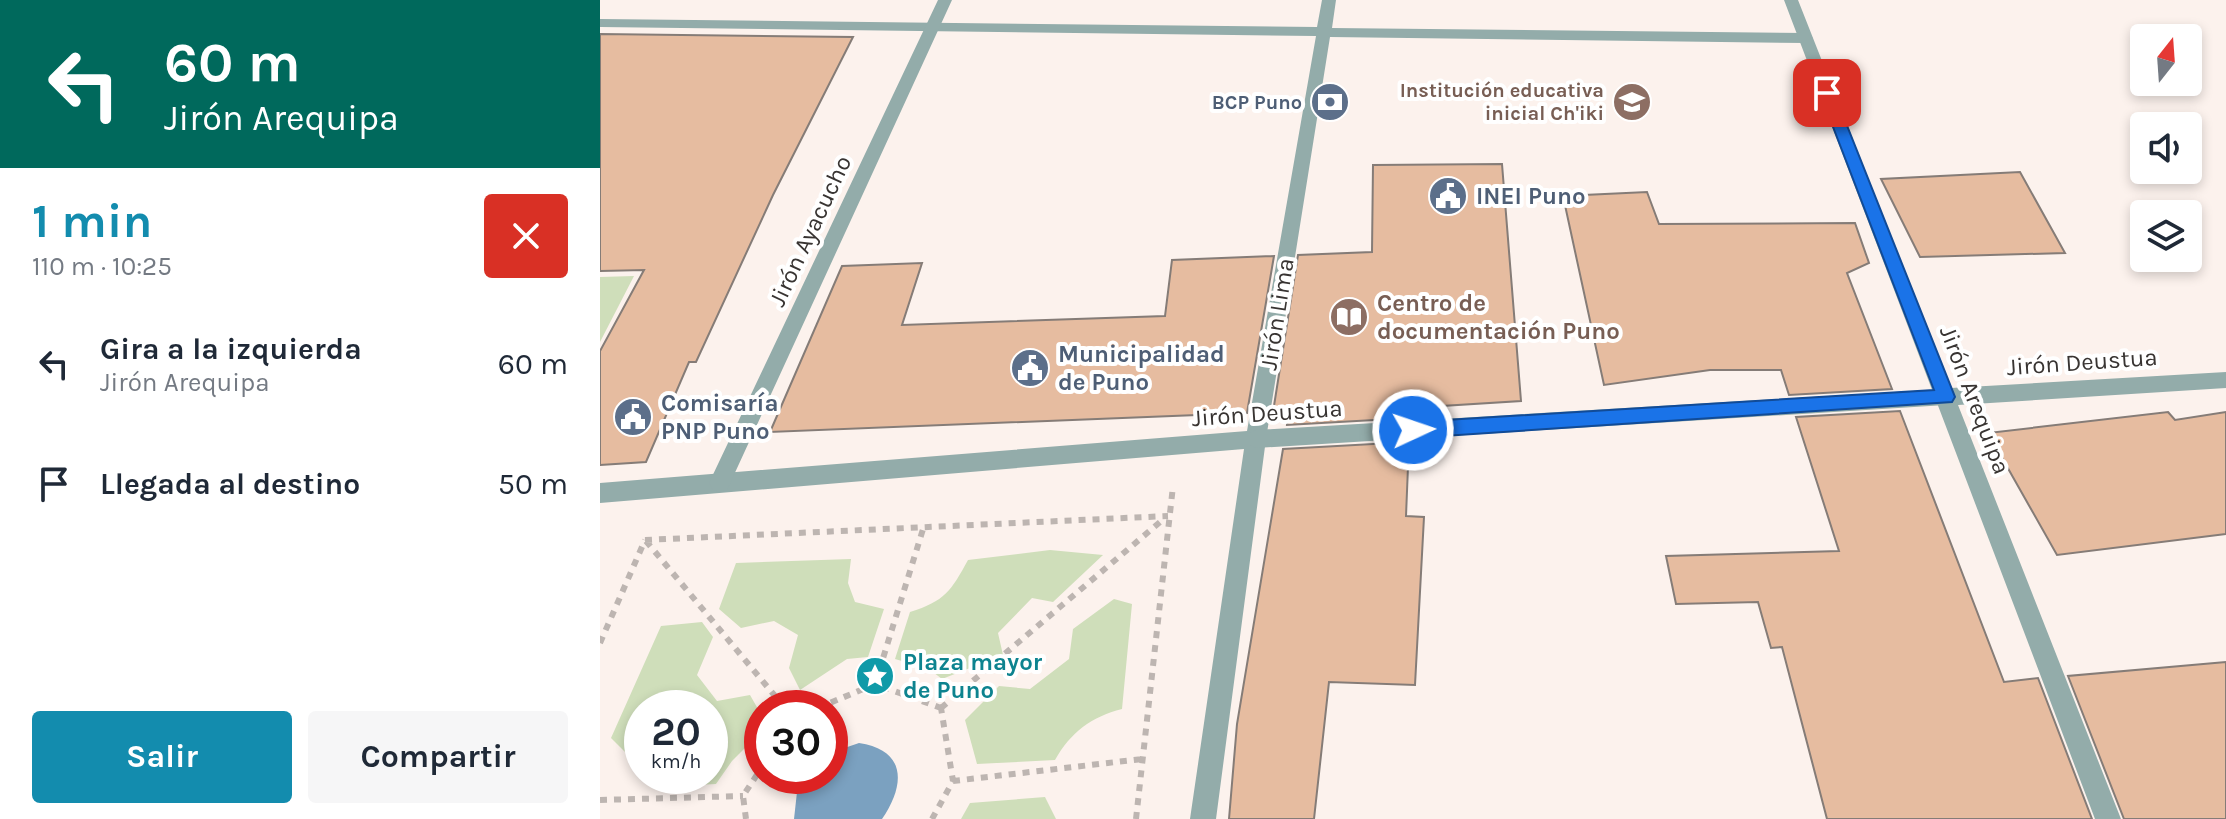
<!DOCTYPE html>
<html lang="es">
<head>
<meta charset="utf-8">
<style>
  :root { --surface:#fff; --page:#f6f6f7; --text:#1f2937; --muted:#747a83; --accent:#138cae }
  body { margin:0; font-family:Karla,sans-serif; background:var(--page); color:var(--text); height:100vh; display:flex; flex-direction:column; font-size:30px; white-space:nowrap }
  * { box-sizing:border-box; margin:0 }
  p { font-size:26px; color:var(--muted) }
  .icon { flex:none; width:44px; height:44px; fill:none; stroke:currentColor; stroke-width:2; stroke-linecap:round; stroke-linejoin:round }
  .map { position:relative; flex:1; overflow:hidden }
  .details { display:flex; flex-direction:column; background:var(--surface); width:600px }
  .details>* { flex:none }
  .top-card { background:#00695c; color:#fff; overflow:hidden }
  .needle { width:52px; rotate:17deg }
  .buttons { position:absolute; left:1530px; top:24px; display:grid; gap:16px }
  .buttons a { display:grid; place-items:center; width:72px; height:72px; border-radius:8px; background:var(--surface); box-shadow:0 4px 12px #0003; font-size:40px }
  .speed { position:absolute; left:24px; top:690px; display:flex; gap:16px; font-size:40px; font-weight:700; text-align:center }
  .speed>* { display:grid; place-content:center; width:104px; height:104px; border-radius:50%; background:var(--surface); box-shadow:0 4px 12px #0003; line-height:1 }
  .speed small { font-size:20px; font-weight:400 }
  .speed .limit { border:12px solid #d22; background:#fff; color:#111 }
  .pin { position:absolute; display:grid; place-items:center; width:68px; height:68px; color:#fff; margin:-34px; border-radius:16px; box-shadow:0 4px 12px #0006 }
  .me { position:absolute; width:88px; margin:-44px; rotate:87deg; stroke-linejoin:round; filter:drop-shadow(0 0 6px #0008) }
  .turn { display:flex; align-items:center; gap:28px; height:168px; padding:0 32px; font-size:36px }
  .turn .icon { width:104px; height:104px; stroke-width:2.5 }
  .turn b { display:block; font-size:56px; line-height:68px }
  .round { display:grid; place-items:center; flex:none; width:84px; height:84px; border-radius:8px; background:var(--page) }
  .head { display:flex; align-items:center; justify-content:space-between; height:136px; padding:0 32px }
  h1 { font-size:48px; font-weight:700; line-height:60px; color:var(--accent) }
  .primary-button { display:flex; gap:16px; margin-top:auto; padding:16px 32px }
  .primary-button a { flex:1; height:92px; border-radius:8px; background:var(--accent); color:#fff; font-size:32px; font-weight:700; line-height:92px; text-align:center }
  .primary-button a+a { background:var(--page); color:var(--text) }
  ul { padding:0; list-style:none }
  li { display:flex; align-items:center; gap:24px; height:120px; padding:0 32px }
  li div { flex:1 }
  li b { display:block; font-size:30px }
  li em { font-style:normal }
  main { display:flex; flex:1; min-height:0 }
  .map>svg:first-child { display:block }
</style>
</head>
<body>
<main>
<section class="details">
<div class="top-card">
<div class="turn"><svg class="icon" aria-label="left" viewBox="0 0 24 24"><path d="M17 20v-9H6M10 6l-5 5 5 5"/></svg><div><b>60 m</b>Jirón Arequipa</div></div>
</div>
<div class="head"><div><h1>1 min</h1><p>110 m · 10:25</p></div><a class="round" style="background:#d93025;color:#fff"><svg class="icon" aria-label="close" viewBox="0 0 24 24"><path d="M6 6l12 12M18 6L6 18"/></svg></a></div>
<ul>
<li><svg class="icon" aria-label="left" viewBox="0 0 24 24"><path d="M17 20v-9H6M10 6l-5 5 5 5"/></svg><div><b>Gira a la izquierda</b><p>Jirón Arequipa</p></div><em>60 m</em></li>
<li><svg class="icon" aria-label="arrive" viewBox="0 0 24 24"><path d="M6 21V4h12l-3 4 3 4H6"/></svg><div><b>Llegada al destino</b></div><em>50 m</em></li>
</ul>
<div class="primary-button"><a>Salir</a><a>Compartir</a></div>
</section>
<div class="map">
<svg width="1626" height="819" viewBox="0 0 1626 819">
  <rect width="100%" height="100%" fill="#fcf2ed"/>
  <!-- green -->
  <path fill="#cfdeba" d="M34 276 0 342V277Z
    M450 550 503 555 453 602 432 598 398 633 403 655 342 679 329 669 295 659 310 612C345 601 351 591 368 560Z
    M251 559 248 583 255 602 284 609 268 657 247 659 200 690 189 668 198 635 174 621 141 628 119 609 136 563Z
    M514 599 532 604 522 709C491 717 471 732 455 760L377 764 365 720 399 686 430 689 469 659 473 629Z
    M102 622 113 637 97 675 117 701 150 695 162 716V731L132 761 116 784 59 787 49 776H110V708H42V769L11 738 61 626Z
    M445 797 456 819H361L370 803Z"/>
  <!-- water -->
  <path fill="#7ba1c0" d="M259 743C306 750 306 784 282 819H194L197 792 207 776H230V753Z"/>
  <!-- building -->
  <path fill="#e6bca0" stroke="#857c77" stroke-width="2" d="M0 34 253 37 173 195 96 362H89L46 462 0 465V351L44 270 0 271Z
    M902 164 921 401 810 408 809 418 687 425 689 411 673 412 698 255 772 252 773 165Z
    M1420 172 1465 253 1320 257 1281 179Z
    M1047 192 1059 224 1255 223 1269 263 1247 273 1292 389 1189 395 1181 370H1110L1004 385 963 196Z
    M674 256 647 413 170 432 242 266 322 263 302 325 565 316 572 260Z
    M1300 411 1404 682 1438 678 1492 819H1227L1182 647 1171 648 1158 602 1076 604 1066 556 1239 551 1196 417Z
    M1568 412 1575 420 1626 412V534L1457 555 1388 433Z
    M809 442 806 516 824 517 815 685 729 682 714 819H629L637 724 683 449Z
    M1626 662V819H1524L1468 676Z"/>
  <g fill="none" stroke-linecap="round" stroke-linejoin="round">
    <!-- path -->
    <path stroke="#bdb5b1" stroke-width="6" stroke-dasharray="7 7" stroke-linecap="butt" d="M45 540 568 516
      M46 541 185 708
      M0 643 45 540
      M275 684 324 526
      M218 708 275 684 341 708
      M341 708 566 517
      M353 781 542 759
      M0 800 143 796
      M146 819 143 796 162 767
      M332 819 353 781 341 708
      M536 819 573 486"/>
    <!-- pedestrian -->
    <path fill="#93acaa" fill-rule="evenodd" d="M722 0H736L732 28 1206 33 1213 38 1206 43 730 37 666 439 616 819H590L644 449 0 503V483L647 431 716 36 0 27V19L717 27Z"/>
    <!-- minor -->
    <path fill="#93acaa" fill-rule="evenodd" d="M338 0H352L127 490 120 492 113 490 109 483Z
      M1346 389 1353 391 1356 397 1353 403 1346 405 656 448 649 445 646 439 649 433 656 430Z"/>
    <!-- tertiary -->
    <path fill="#93acaa" fill-rule="evenodd" d="M1184 0H1198L1351 388 1626 372V388L1358 405 1521 819H1495Z"/>
  </g>
  <!-- route -->
  <path fill="#1a73e8" stroke="#114b97" stroke-width="2" d="M1227 89 1234 93 1355 397 1352 402 813 438 806 435 803 430 806 424 813 422 1334 390 1220 93Z"/>
  <!-- icons -->
  <defs>
    <g id="bank-disc" transform="scale(2)"><circle r="9.5" fill="#5c6f8a" stroke="#fff"/><path d="M-6-4H6V4H-6ZM0-2.3a2.3 2.3 0 1 0 0 4.6a2.3 2.3 0 1 0 0-4.6Z" fill="#fff"/></g>
    <g id="school-disc" transform="scale(2)"><circle r="9.5" fill="#8d6e63" stroke="#fff"/><path d="M0-5L7-2L0 1L-7-2ZM-4 1L0 2.5L4 1V4Q0 6-4 4Z" fill="#fff"/></g>
    <g id="civic-disc" transform="scale(2)"><circle r="9.5" fill="#5c6f8a" stroke="#fff"/><path d="M-.6-6.5H3V-4.5H.6V-3L4-1V1h2V6H-6V1h2V-1L-.6-3ZM-1.2 2.5V6h2.4V2.5Z" fill="#fff"/></g>
    <g id="library-disc" transform="scale(2)"><circle r="9.5" fill="#8d6e63" stroke="#fff"/><path d="M-6-4Q-3-5.5-.7-3.5V5Q-3 3-6 4ZM6-4Q3-5.5 .7-3.5V5Q3 3 6 4Z" fill="#fff"/></g>
    <g id="sight-disc" transform="scale(2)"><circle r="9.5" fill="#0f9aa8" stroke="#fff"/><path d="M0-6L1.8-2.2L6-1.7L2.9 1.2L3.7 5.4L0 3.3L-3.7 5.4L-2.9 1.2L-6-1.7L-1.8-2.2Z" fill="#fff"/></g>
  </defs>
  <g fill-rule="evenodd">
    <use href="#bank-disc" x="730" y="102"/>
    <use href="#school-disc" x="1032" y="102"/>
    <use href="#civic-disc" x="848" y="196"/>
    <use href="#library-disc" x="749" y="317"/>
    <use href="#civic-disc" x="430" y="368"/>
    <use href="#civic-disc" x="33" y="417"/>
    <use href="#sight-disc" x="275" y="676"/>
  </g>
  <g text-anchor="middle" stroke-width="8" stroke-linejoin="round" paint-order="stroke">
    <!-- far-education labels -->
    <g font-size="20" font-weight="bold" fill="#785e54" stroke="#fff" text-anchor="end">
      <text x="1004" y="97">Institución educativa<tspan x="1004" dy="23">inicial Ch'iki</tspan></text>
    </g>
    <!-- far-service labels -->
    <g font-size="20" font-weight="bold" fill="#4e5e75" stroke="#fff" text-anchor="end">
      <text x="702" y="109">BCP Puno</text>
    </g>
    <!-- service labels -->
    <g font-size="24" font-weight="bold" fill="#4e5e75" stroke="#fff" text-anchor="start">
      <text x="876" y="204">INEI Puno</text>
      <text x="458" y="362">Municipalidad<tspan x="458" dy="28">de Puno</tspan></text>
      <text x="61" y="411">Comisaría<tspan x="61" dy="28">PNP Puno</tspan></text>
    </g>
    <!-- street labels -->
    <g font-size="24" fill="#383432" stroke="#fff">
      <text transform="translate(210 231) rotate(-65)" y="8">Jirón Ayacucho</text>
      <text transform="translate(677 314) rotate(-81)" y="8">Jirón Lima</text>
      <text transform="translate(1482 362) rotate(-4)" y="8">Jirón Deustua</text>
      <text transform="translate(1375 400) rotate(69)" y="8">Jirón Arequipa</text>
      <text transform="translate(667 413) rotate(-4)" y="8">Jirón Deustua</text>
    </g>
    <!-- education labels -->
    <g font-size="24" font-weight="bold" fill="#785e54" stroke="#fff" text-anchor="start">
      <text x="777" y="311">Centro de<tspan x="777" dy="28">documentación Puno</tspan></text>
    </g>
    <!-- culture labels -->
    <g font-size="24" font-weight="bold" fill="#0d838f" stroke="#fff" text-anchor="start">
      <text x="303" y="670">Plaza mayor<tspan x="303" dy="28">de Puno</tspan></text>
    </g>
  </g>
</svg>
<div class="buttons">
<a><svg class="needle" viewBox="-14 -14 28 28"><path d="M0-13l5 13h-10z" fill="#e53935"/><path d="M0 13l5-13h-10z" fill="#747a83"/></svg></a>
<a><svg class="icon" aria-label="sound" viewBox="0 0 24 24"><path d="M4 9h4l5-4v14l-5-4H4zM17 9q2 3 0 6"/></svg></a>
<a><svg class="icon" aria-label="layers" viewBox="0 0 24 24"><path d="M12 4l9 5-9 5-9-5zM3 14l9 5 9-5"/></svg></a>
</div>
<div class="speed"><div>20<small>km/h</small></div><div class="limit">30</div></div>
<div class="pin" style="left:1227px;top:93px;background:#d93025"><svg class="icon" aria-label="arrive" viewBox="0 0 24 24"><path d="M6 21V4h12l-3 4 3 4H6"/></svg></div>
<svg class="me" style="left:813px;top:430px" viewBox="-20 -20 40 40"><circle r="17" fill="#1a73e8" stroke="#fff" stroke-width="3"/><path d="M0-11L8 9 0 5-8 9z" fill="#fff"/></svg>
</div>
</main>
</body>
</html>
